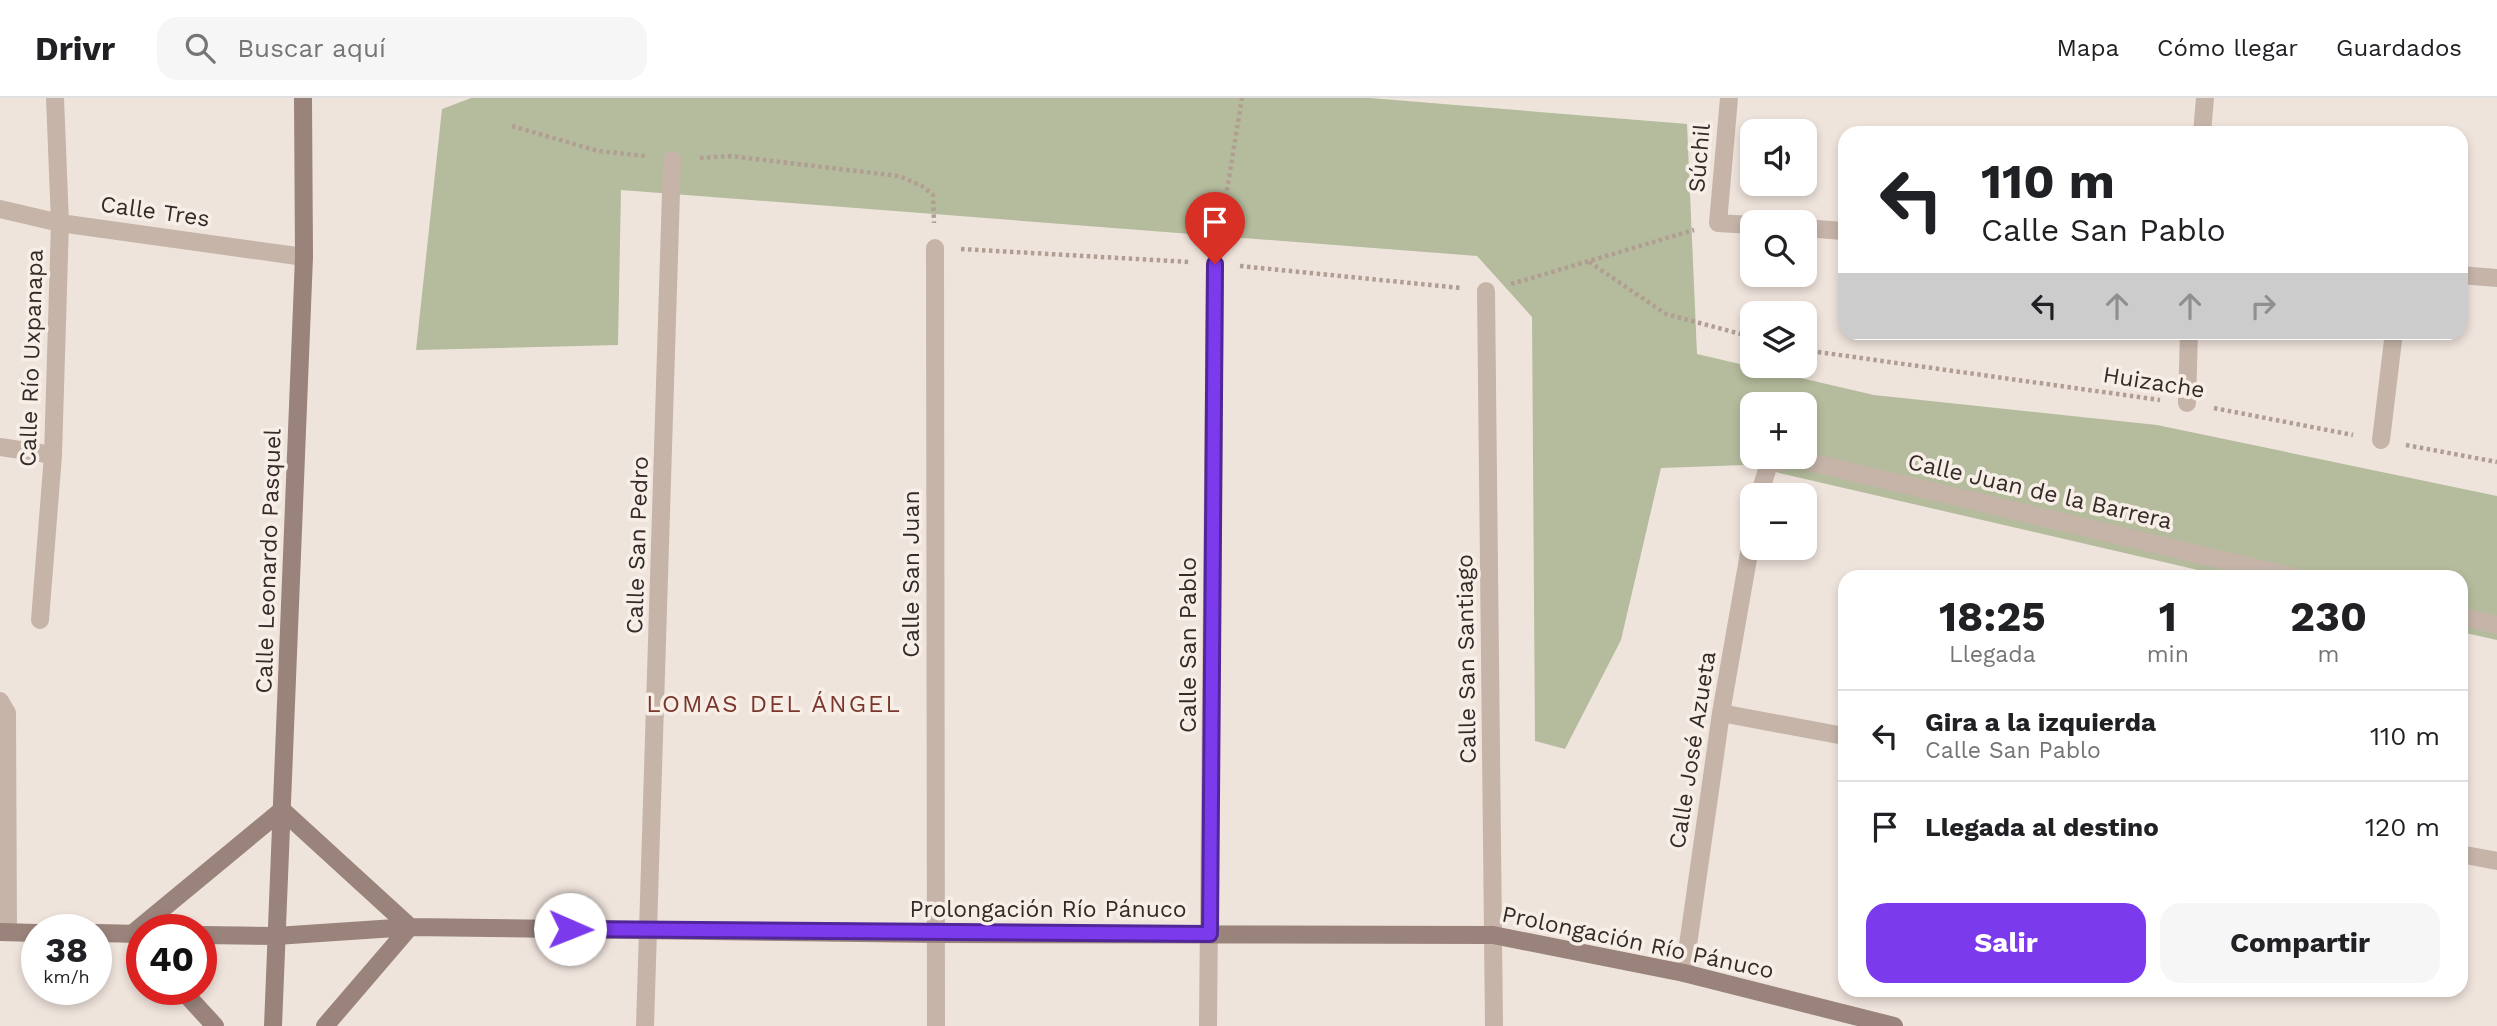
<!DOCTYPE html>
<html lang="es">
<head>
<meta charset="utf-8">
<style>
  :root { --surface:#fff; --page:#f6f6f6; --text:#202124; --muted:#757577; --line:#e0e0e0; --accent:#7c3aed }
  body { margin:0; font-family:"Work Sans",sans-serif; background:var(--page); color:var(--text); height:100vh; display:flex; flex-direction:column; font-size:26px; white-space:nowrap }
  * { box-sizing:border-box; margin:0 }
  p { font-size:23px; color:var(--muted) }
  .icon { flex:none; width:38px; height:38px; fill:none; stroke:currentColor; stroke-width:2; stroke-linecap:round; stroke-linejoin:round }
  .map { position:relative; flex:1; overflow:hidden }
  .details { position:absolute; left:1838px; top:472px; width:630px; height:427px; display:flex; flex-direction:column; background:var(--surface); border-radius:21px; box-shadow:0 4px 10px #0003 }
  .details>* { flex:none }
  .banner { position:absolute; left:1838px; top:28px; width:630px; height:214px; border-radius:21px; box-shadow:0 4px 10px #0003; background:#fff; color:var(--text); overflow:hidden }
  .fabs { position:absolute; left:1740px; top:21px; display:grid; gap:14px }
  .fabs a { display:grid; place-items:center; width:77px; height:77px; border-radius:14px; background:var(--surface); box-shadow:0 4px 10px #0003; font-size:35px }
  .speed { position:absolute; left:21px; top:816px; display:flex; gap:14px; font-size:35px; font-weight:700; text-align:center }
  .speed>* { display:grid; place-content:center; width:91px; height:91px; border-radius:50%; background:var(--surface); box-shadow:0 4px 10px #0003; line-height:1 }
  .speed small { font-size:18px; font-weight:400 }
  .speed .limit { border:10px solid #d22; background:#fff; color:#111 }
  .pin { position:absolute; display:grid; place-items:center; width:60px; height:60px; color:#fff; margin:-72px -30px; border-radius:50% 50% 50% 0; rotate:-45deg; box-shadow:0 0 7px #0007 }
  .pin .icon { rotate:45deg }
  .me { position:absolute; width:77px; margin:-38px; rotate:91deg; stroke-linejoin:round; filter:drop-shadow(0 0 5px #0008) }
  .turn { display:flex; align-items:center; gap:24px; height:147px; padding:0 28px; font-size:32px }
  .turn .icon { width:91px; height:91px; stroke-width:2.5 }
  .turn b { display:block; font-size:49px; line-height:60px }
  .lanes { display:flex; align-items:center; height:66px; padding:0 28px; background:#0003; justify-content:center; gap:35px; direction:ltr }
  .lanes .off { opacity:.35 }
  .eta { display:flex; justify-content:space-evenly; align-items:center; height:119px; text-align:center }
  .eta b { font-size:42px; font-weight:700; line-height:49px }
  .primary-button { display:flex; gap:14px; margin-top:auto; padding:14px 28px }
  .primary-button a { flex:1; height:80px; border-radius:21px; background:var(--accent); color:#fff; font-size:28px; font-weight:700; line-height:80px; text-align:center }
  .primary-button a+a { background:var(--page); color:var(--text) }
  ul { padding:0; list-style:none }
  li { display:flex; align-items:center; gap:21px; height:91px; padding:0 28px; border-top:2px solid var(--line) }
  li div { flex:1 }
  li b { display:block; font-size:26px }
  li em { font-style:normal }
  header { display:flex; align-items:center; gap:42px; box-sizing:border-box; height:98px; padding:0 35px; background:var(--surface); border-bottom:2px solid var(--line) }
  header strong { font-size:33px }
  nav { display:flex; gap:38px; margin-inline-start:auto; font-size:24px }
  .search { width:490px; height:63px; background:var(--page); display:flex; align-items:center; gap:18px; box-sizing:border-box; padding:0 24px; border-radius:21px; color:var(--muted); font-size:26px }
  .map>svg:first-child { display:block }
</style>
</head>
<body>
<header>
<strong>Drivr</strong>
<div class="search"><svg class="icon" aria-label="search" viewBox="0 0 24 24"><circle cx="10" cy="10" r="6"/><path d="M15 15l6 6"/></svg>Buscar aquí</div>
<nav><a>Mapa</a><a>Cómo llegar</a><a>Guardados</a></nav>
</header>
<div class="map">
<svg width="2497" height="928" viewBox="0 0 2497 928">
  <rect width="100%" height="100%" fill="#efe4dc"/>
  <!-- green -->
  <path fill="#b5bc9d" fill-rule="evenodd" d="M471 0H1370L1687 26 1697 256 1874 297 2157 327 2497 398V542L2461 534 2460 480 2228 479 1745 367 1661 370 1621 542 1565 651 1535 643 1532 219 1477 158 621 92 618 247 416 252 442 11ZM1752 306H1804V359H1752Z"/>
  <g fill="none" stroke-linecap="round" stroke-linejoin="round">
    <!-- path -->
    <path stroke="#b19e93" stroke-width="4.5" stroke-dasharray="3.5 3.5" stroke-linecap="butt" d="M512 28 598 53 646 58
      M700 60 730 58 899 78 922 88 933 97 934 125
      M1219 141 1242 0
      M961 151 1190 164
      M1589 164 1666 216 1752 239
      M1240 168 1461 190
      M1511 186 1694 132
      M1804 252 2160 302
      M2214 310 2353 337
      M2406 347 2497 364"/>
    <!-- street -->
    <path stroke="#c6b4a9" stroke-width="18" d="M1729 0 1718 125 1752 127
      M2202 35 2205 0
      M0 111 60 125 304 159
      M1804 130 1844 133
      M935 150 936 928
      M2460 177 2497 180
      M1486 193 1494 928
      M2187 305 2189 234
      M2381 342 2394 234
      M0 349 53 357
      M1759 397 1769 366 1797 361 2298 480
      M2460 518 2497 527
      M40 522 53 357 60 125 55 0
      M0 603 7 615 8 834
      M1721 615 1844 638
      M2460 756 2497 763
      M1684 875 1721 615 1752 438
      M645 928 672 62
      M1208 928 1215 166"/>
    <!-- secondary -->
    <path stroke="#99837b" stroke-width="18" d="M0 834 37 835
      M96 835 142 836
      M201 837 276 838 410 829 937 836 1493 837 1684 875 1894 928
      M142 846 132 836 282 712 410 829 325 928
      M181 891 215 928
      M273 928 304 159 303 0"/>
  </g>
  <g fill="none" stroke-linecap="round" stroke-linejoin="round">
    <!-- route casing -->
    <g stroke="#51269a" stroke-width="18">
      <path id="route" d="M570 831 1210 836 1215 166"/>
    </g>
    <!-- route -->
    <use href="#route" stroke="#7c3aed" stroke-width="12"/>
  </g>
  <g text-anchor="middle" stroke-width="7" stroke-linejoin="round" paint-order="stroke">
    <!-- street labels -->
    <g font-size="23" fill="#342b28" stroke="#f7efe7">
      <text transform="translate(1699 60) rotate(-85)" y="8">Súchil</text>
      <text transform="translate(155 113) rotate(8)" y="8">Calle Tres</text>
      <text transform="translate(31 260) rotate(-88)" y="8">Calle Río Uxpanapa</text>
      <text transform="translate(2154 284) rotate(9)" y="8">Huizache</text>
      <text transform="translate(2040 393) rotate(13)" y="8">Calle Juan de la Barrera</text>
      <text transform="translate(637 447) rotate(-88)" y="8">Calle San Pedro</text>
      <text transform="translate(268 463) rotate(-88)" y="8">Calle Leonardo Pasquel</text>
      <text transform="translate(911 476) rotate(-90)" y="8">Calle San Juan</text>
      <text transform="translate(1188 547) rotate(-90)" y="8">Calle San Pablo</text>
      <text transform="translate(1466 561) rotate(-91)" y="8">Calle San Santiago</text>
      <text transform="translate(1692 652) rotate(-81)" y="8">Calle José Azueta</text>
      <text x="1048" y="819">Prolongación Río Pánuco</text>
      <text transform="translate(1638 844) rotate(12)" y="8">Prolongación Río Pánuco</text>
    </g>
    <!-- neighbourhood labels -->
    <g font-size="24" letter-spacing="2" fill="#7a362a" stroke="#f7efe7">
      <text x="774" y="614">LOMAS DEL ÁNGEL</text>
    </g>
  </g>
</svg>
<div class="fabs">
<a><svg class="icon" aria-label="sound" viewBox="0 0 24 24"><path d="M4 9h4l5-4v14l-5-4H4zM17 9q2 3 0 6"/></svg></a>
<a><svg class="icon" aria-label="search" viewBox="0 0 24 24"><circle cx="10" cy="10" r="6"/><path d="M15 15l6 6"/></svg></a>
<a><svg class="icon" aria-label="layers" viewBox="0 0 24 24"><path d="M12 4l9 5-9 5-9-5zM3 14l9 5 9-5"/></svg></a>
<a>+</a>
<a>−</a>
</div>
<div class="speed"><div>38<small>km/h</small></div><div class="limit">40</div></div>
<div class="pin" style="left:1215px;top:166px;background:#d93025"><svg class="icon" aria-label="arrive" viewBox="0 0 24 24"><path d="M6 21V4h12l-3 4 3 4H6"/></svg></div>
<svg class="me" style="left:570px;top:831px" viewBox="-20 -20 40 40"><circle r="19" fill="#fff"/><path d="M0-13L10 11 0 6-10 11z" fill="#7c3aed"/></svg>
<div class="banner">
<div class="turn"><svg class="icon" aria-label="left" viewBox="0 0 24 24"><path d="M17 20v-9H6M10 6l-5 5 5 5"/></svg><div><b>110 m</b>Calle San Pablo</div></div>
<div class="lanes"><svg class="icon" aria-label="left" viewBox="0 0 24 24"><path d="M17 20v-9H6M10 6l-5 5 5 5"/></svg><svg class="icon off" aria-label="ahead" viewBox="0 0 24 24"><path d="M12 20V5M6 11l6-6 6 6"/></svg><svg class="icon off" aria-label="ahead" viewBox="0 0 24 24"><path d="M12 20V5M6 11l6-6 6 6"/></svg><svg class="icon off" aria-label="right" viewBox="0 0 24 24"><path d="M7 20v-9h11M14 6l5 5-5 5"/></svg></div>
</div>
<section class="details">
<div class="eta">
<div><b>18:25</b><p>Llegada</p></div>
<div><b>1</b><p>min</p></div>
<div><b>230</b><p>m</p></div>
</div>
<ul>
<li><svg class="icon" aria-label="left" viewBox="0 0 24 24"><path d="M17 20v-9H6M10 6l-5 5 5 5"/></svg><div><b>Gira a la izquierda</b><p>Calle San Pablo</p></div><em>110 m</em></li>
<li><svg class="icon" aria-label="arrive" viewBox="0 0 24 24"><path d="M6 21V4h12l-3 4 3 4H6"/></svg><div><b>Llegada al destino</b></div><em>120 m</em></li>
</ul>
<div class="primary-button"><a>Salir</a><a>Compartir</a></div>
</section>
</div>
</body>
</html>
